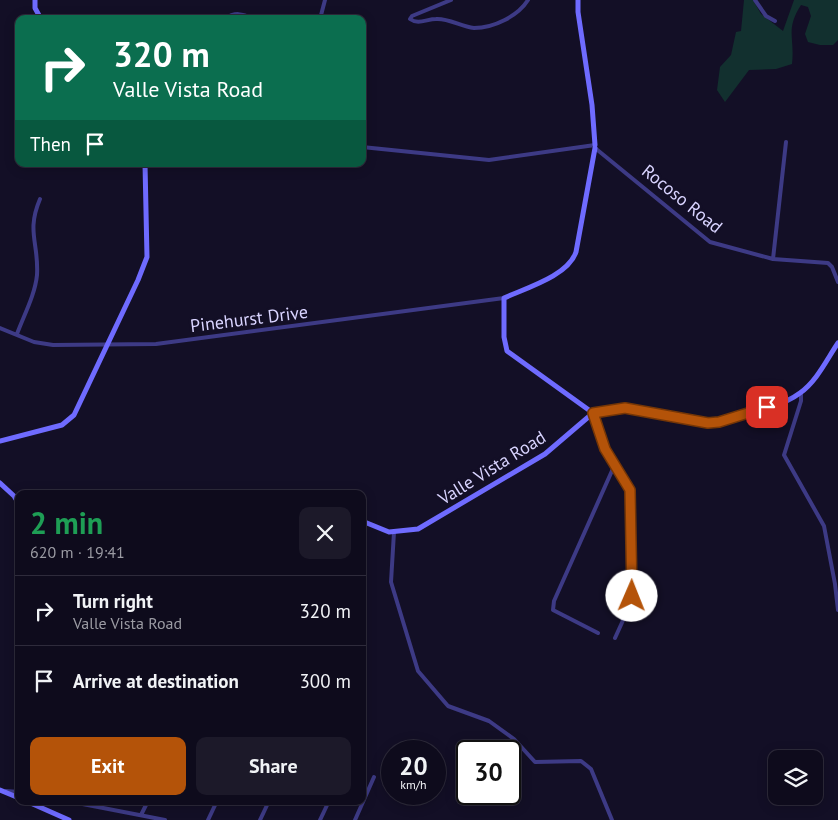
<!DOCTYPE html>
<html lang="en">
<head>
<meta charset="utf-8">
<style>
  :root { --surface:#0e0b1c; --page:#1c1929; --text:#f1f3f6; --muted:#9b9ba3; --line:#2e2b3b; --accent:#b45309 }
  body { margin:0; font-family:"PT Sans",sans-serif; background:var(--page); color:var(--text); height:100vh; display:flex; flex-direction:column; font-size:19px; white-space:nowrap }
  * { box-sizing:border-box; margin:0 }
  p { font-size:16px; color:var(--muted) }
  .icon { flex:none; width:28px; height:28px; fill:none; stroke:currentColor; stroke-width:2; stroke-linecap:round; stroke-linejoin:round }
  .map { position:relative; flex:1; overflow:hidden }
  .details { position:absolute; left:15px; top:490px; width:351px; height:315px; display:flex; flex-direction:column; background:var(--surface); border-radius:10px; box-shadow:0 2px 12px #0003,0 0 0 1px var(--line) }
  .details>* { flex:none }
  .hud { position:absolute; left:15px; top:15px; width:351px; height:152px; border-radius:10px; box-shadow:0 2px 12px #0003,0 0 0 1px var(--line); background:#0b6e4f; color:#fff; overflow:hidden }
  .buttons { position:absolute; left:768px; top:750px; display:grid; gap:10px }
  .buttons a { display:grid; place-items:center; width:55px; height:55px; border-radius:10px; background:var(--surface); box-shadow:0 2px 12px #0003,0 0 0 1px var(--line); font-size:25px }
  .speed { position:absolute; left:381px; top:740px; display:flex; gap:10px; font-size:25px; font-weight:700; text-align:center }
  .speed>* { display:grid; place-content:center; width:65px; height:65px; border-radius:50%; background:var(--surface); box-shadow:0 2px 12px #0003,0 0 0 1px var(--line); line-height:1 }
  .speed small { font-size:12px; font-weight:400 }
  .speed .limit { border:2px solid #111; border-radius:8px; background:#fff; color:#111 }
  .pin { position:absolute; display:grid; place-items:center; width:42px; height:42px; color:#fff; margin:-21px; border-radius:10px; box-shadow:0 2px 8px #0006 }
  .me { position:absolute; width:55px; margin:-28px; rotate:1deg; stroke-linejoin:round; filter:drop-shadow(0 0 4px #0008) }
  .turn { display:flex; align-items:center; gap:18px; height:105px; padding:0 15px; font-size:22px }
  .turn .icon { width:65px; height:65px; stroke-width:2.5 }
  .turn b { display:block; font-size:35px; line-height:42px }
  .then { display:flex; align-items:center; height:48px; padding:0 15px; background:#0003; gap:10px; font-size:19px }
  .round { display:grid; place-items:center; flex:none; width:52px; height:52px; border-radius:10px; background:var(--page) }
  .headline { display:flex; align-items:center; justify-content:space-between; height:85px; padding:0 15px }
  h1 { font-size:30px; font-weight:600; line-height:38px; color:#1e9e55 }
  .primary-button { display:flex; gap:10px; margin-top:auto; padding:10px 15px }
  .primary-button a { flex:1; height:58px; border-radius:10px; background:var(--accent); color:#fff; font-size:20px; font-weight:600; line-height:58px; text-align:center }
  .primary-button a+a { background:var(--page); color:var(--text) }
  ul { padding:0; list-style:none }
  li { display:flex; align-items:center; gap:15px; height:70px; padding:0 15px; border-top:1px solid var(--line) }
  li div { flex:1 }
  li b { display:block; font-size:19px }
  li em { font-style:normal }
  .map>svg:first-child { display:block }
</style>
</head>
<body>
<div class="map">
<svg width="838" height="820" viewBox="0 0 838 820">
  <rect width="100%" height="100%" fill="#130f26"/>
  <!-- green -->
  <path fill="#12302f" d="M744 0H753L761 14 783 31 794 0H838V40L833 45H820L808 42 805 34 811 16 808 7 801 5C785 30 795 37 792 64L776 69 749 70 725 102 717 90 720 67 731 55 736 32 741 31Z"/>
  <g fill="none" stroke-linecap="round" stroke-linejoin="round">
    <!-- street -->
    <path stroke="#3d3a85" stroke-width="4" d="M451 0 412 16 410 19C418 25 427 19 436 19 449 18 461 27 474 28 494 28 518 16 528 0
      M755 0 766 16 775 21
      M224 19C235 12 242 13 253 19
      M320 19 325 0
      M362 147 489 160 595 145V148L710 242 773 259 828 263 832 267 838 282
      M773 259 786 142
      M0 328 34 342 53 345 156 344 504 298
      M17 334C24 315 35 295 37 275 39 243 26 232 40 199
      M801 393V401L784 455 824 526 835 584 838 610
      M593 413 605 449 630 490 633 561 632 610 625 616 615 638
      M394 532 391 582 418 671 448 706 489 721 514 739 535 762 581 761 591 769 612 820
      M598 633 553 610 554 601 615 464
      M6 791 19 792
      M67 801 165 820
      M141 815 148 801
      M208 820 217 801
      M260 820 269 801
      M320 820 329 801
      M355 820 374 777"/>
    <!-- secondary -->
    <path stroke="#6f6bff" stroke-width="5" d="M35 0V8L41 19
      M578 0V12L592 105 595 145
      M593 413 507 351 504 337V298C526 288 568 276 576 252L595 148
      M0 441 62 425 74 415 138 280 147 257 145 164
      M0 483 14 496 19 504
      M362 521 389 532 418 529 545 454 593 413 625 408 708 423 719 422C743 415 780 408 800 393 817 381 827 359 838 343
      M0 790 19 798
      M26 801 69 820"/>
  </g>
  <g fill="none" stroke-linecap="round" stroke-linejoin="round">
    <!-- route casing -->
    <g stroke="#753606" stroke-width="12">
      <path id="route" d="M632 596 630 490 605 449 593 413 625 408 708 423 719 422 767 407"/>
    </g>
    <!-- route -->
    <use href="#route" stroke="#b45309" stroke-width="9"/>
  </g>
  <g text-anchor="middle" stroke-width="5" stroke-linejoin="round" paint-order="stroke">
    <!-- street labels -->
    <g font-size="18" fill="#d9d4ff" stroke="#130f26">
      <text transform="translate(682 199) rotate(39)" y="6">Rocoso Road</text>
      <text transform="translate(249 319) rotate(-7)" y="6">Pinehurst Drive</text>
      <text transform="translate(492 468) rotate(-32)" y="6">Valle Vista Road</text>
    </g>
  </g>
</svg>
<div class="buttons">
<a><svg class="icon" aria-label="layers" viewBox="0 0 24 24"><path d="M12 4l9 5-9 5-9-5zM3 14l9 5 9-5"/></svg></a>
</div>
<div class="speed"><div>20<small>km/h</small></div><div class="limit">30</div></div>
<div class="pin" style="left:767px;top:407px;background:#d93025"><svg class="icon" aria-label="arrive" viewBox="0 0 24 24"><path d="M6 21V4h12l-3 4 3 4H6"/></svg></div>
<svg class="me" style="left:632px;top:596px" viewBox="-20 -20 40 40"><circle r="19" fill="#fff"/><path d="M0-13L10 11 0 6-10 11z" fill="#b45309"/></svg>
<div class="hud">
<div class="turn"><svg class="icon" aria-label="right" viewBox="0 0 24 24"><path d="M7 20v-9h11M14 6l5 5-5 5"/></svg><div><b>320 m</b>Valle Vista Road</div></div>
<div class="then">Then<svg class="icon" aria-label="arrive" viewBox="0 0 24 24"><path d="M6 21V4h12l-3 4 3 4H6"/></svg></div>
</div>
<section class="details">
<div class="headline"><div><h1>2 min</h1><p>620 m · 19:41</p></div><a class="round"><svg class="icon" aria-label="close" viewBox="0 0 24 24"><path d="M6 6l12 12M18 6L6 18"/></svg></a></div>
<ul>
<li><svg class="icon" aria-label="right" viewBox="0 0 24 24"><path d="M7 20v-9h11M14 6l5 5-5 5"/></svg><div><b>Turn right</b><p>Valle Vista Road</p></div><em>320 m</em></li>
<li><svg class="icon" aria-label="arrive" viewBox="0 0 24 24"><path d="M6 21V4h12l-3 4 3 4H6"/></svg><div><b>Arrive at destination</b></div><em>300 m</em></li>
</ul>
<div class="primary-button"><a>Exit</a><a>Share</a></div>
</section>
</div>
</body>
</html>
